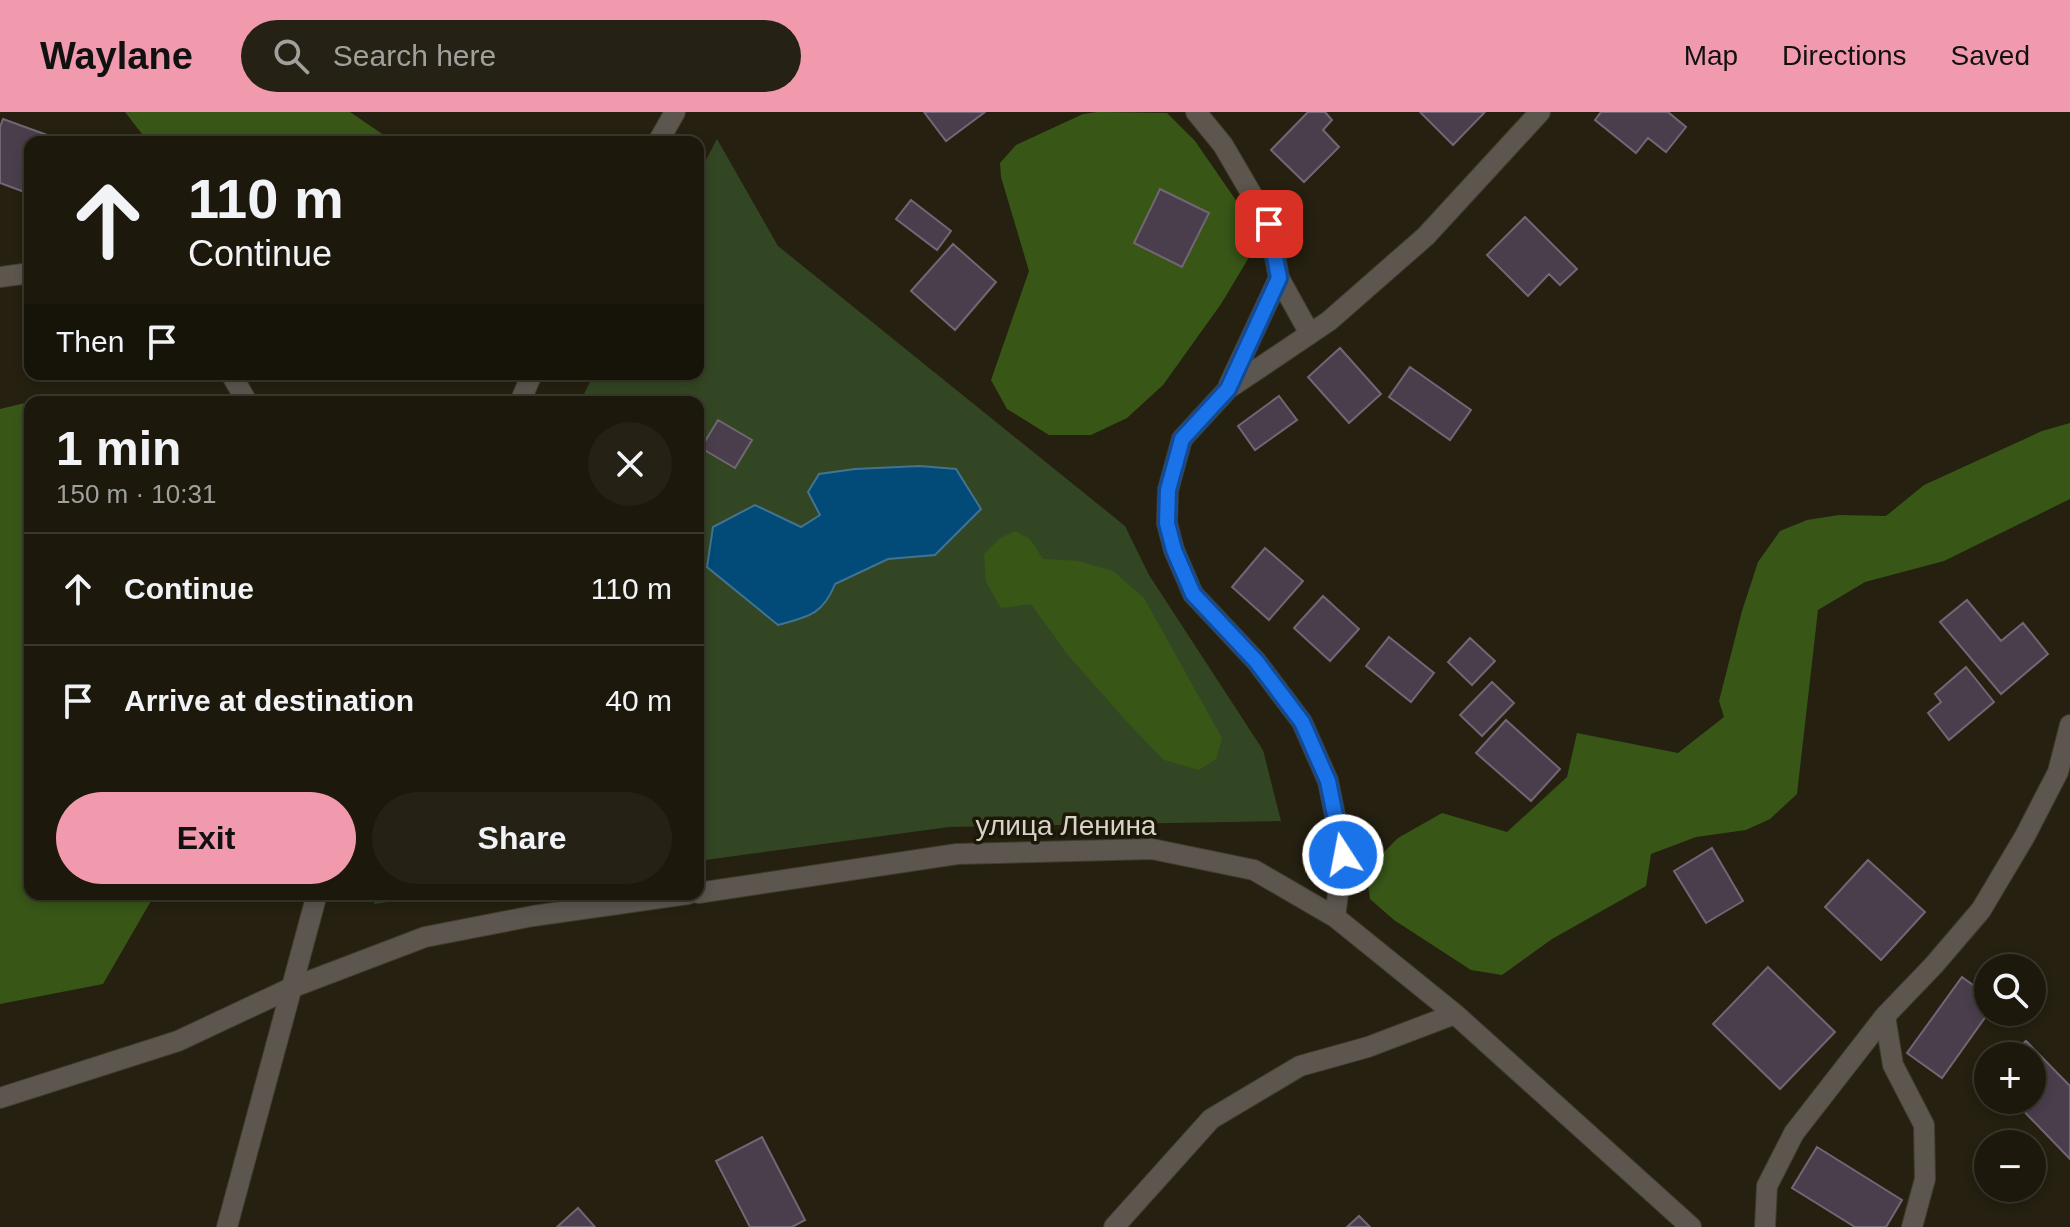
<!DOCTYPE html>
<html lang="en">
<head>
<meta charset="utf-8">
<style>
  :root { --surface:#1c180c; --page:#252115; --text:#f1f3f6; --muted:#a0a09d; --line:#3a372d; --accent:#f29aad }
  body { margin:0; font-family:Arial,sans-serif; background:var(--page); color:var(--text); height:100vh; display:flex; flex-direction:column; font-size:30px; white-space:nowrap }
  * { box-sizing:border-box; margin:0 }
  p { font-size:26px; color:var(--muted) }
  .icon { flex:none; width:44px; height:44px; fill:none; stroke:currentColor; stroke-width:2; stroke-linecap:round; stroke-linejoin:round }
  .map { position:relative; flex:1; overflow:hidden }
  .drawer { position:absolute; left:24px; top:284px; width:680px; height:504px; display:flex; flex-direction:column; background:var(--surface); border-radius:16px; box-shadow:0 4px 12px #0003,0 0 0 2px var(--line) }
  .drawer>* { flex:none }
  .top-card { position:absolute; left:24px; top:24px; width:680px; height:244px; border-radius:16px; box-shadow:0 4px 12px #0003,0 0 0 2px var(--line); background:#1c180c; color:var(--text); overflow:hidden }
  .buttons { position:absolute; left:1974px; top:842px; display:grid; gap:16px }
  .buttons a { display:grid; place-items:center; width:72px; height:72px; border-radius:50%; background:var(--surface); box-shadow:0 4px 12px #0003,0 0 0 2px var(--line); font-size:40px }
  .pin { position:absolute; display:grid; place-items:center; width:68px; height:68px; color:#fff; margin:-34px; border-radius:16px; box-shadow:0 4px 12px #0006 }
  .me { position:absolute; width:88px; margin:-44px; rotate:349deg; stroke-linejoin:round; filter:drop-shadow(0 0 6px #0008) }
  .turn { display:flex; align-items:center; gap:28px; height:168px; padding:0 32px; font-size:36px }
  .turn .icon { width:104px; height:104px; stroke-width:2.5 }
  .turn b { display:block; font-size:56px; line-height:68px }
  .then { display:flex; align-items:center; height:76px; padding:0 32px; background:#0003; gap:16px; font-size:30px }
  .round { display:grid; place-items:center; flex:none; width:84px; height:84px; border-radius:42px; background:var(--page) }
  .overview { display:flex; align-items:center; justify-content:space-between; height:136px; padding:0 32px }
  h1 { font-size:48px; font-weight:600; line-height:60px }
  .primary-button { display:flex; gap:16px; margin-top:auto; padding:16px 32px }
  .primary-button a { flex:1; height:92px; border-radius:48px; background:var(--accent); color:#111; font-size:32px; font-weight:600; line-height:92px; text-align:center }
  .primary-button a+a { background:var(--page); color:var(--text) }
  ul { padding:0; list-style:none }
  li { display:flex; align-items:center; gap:24px; height:112px; padding:0 32px; border-top:2px solid var(--line) }
  li div { flex:1 }
  li b { display:block; font-size:30px }
  li em { font-style:normal }
  header { display:flex; align-items:center; gap:48px; box-sizing:border-box; height:112px; padding:0 40px; background:var(--accent); color:#111 }
  header strong { font-size:38px }
  nav { display:flex; gap:44px; margin-inline-start:auto; font-size:28px }
  .search { width:560px; height:72px; background:var(--page); display:flex; align-items:center; gap:20px; box-sizing:border-box; padding:0 28px; border-radius:44px; color:var(--muted); font-size:30px }
  .map>svg:first-child { display:block }
</style>
</head>
<body>
<header>
<strong>Waylane</strong>
<div class="search"><svg class="icon" aria-label="search" viewBox="0 0 24 24"><circle cx="10" cy="10" r="6"/><path d="M15 15l6 6"/></svg>Search here</div>
<nav><a>Map</a><a>Directions</a><a>Saved</a></nav>
</header>
<div class="map">
<svg width="2070" height="1115" viewBox="0 0 2070 1115">
  <rect width="100%" height="100%" fill="#252010"/>
  <!-- green -->
  <path fill="#334623" d="M717 27 778 134 1125 414 1149 463 1263 638 1281 709 949 715 698 749V290H580L594 262H698V63Z
    M377 782H446L374 792Z"/>
  <!-- forest -->
  <path fill="#385717" d="M125 0H350L394 30H145L142 22Z
    M1098 0 1167 1 1195 29 1244 100 1248 147 1221 192 1163 273 1127 306 1091 323H1049L1007 297 991 268 1029 159 1001 65 1000 51 1016 33 1083 2Z
    M54 284 89 290H30V782H155L103 872 0 892V297Z
    M2070 311V387L1944 449 1865 470 1818 498 1797 682 1770 707 1746 718 1696 725 1651 742 1646 774 1552 827 1502 863 1471 858 1394 808 1370 787 1366 758 1398 726 1442 701 1507 720 1567 665 1577 621 1678 641 1724 605 1719 589 1742 499 1758 450 1780 419 1807 408 1839 403 1886 404 1924 373 2042 319Z
    M1015 419 1030 427 1043 447 1078 449 1113 459 1144 486 1222 626 1216 647 1199 658 1164 648 1128 611 1068 543 1031 492 1001 496 986 470 984 442 999 427Z"/>
  <!-- water -->
  <path fill="#024a77" stroke="#427390" stroke-width="2" d="M920 354 956 357 981 397 935 443 888 447 835 472C823 503 807 505 778 513L707 455 713 415 755 393 801 415 820 403 808 380 819 362 855 357Z"/>
  <!-- building -->
  <path fill="#4a3e4c" stroke="#726675" stroke-width="2" d="M924 0H985L946 29Z
    M1308 0H1325L1332 8 1323 18 1339 35 1304 70 1271 38Z
    M1420 0H1485L1453 33Z
    M1601 0H1668L1686 15 1666 40 1648 26 1636 41 1595 8Z
    M3 7 61 28 30 30V82L0 71V15Z
    M1160 77 1209 101 1182 155 1134 131Z
    M911 88 951 119 937 138 896 107Z
    M1525 105 1577 157 1560 173 1549 162 1528 184 1487 143Z
    M953 132 996 170 955 218 911 179Z
    M1340 236 1381 282 1349 311 1308 265Z
    M1410 255 1471 298 1450 328 1389 285Z
    M1279 284 1297 308 1255 338 1238 314Z
    M718 308 752 328 735 356 701 336Z
    M1265 436 1303 469 1269 508 1232 475Z
    M1323 484 1359 517 1330 549 1294 516Z
    M1967 488 2001 529 2023 511 2048 542 2001 582 1940 510Z
    M1389 525 1434 561 1411 590 1366 554Z
    M1470 526 1495 549 1472 573 1448 550Z
    M1966 555 1994 590 1949 628 1928 601 1941 590 1935 582Z
    M1492 570 1514 591 1482 624 1460 603Z
    M1506 608 1560 657 1531 689 1476 641Z
    M1712 736 1743 789 1706 811 1674 759Z
    M1868 748 1925 800 1881 848 1825 795Z
    M1768 855 1835 920 1780 977 1713 912Z
    M1962 865 1988 884 1989 900 1942 966 1907 941Z
    M2026 929 2070 974V1047L2013 988H2032V944H2011Z
    M762 1025 805 1108 792 1115H750L716 1049Z
    M1817 1035 1902 1088 1886 1115H1855L1792 1076Z
    M578 1096 595 1115H557Z
    M1359 1104 1370 1115H1347Z"/>
  <g fill="none" stroke-linecap="round" stroke-linejoin="round">
    <!-- minor casing -->
    <g stroke="#413d2e" stroke-width="22">
      <path id="minor" d="M1196 0 1223 33 1269 112 1279 166 1229 273
        M658 30 675 0
        M0 165 30 161
        M1279 166 1310 222
        M231 262 247 290
        M520 290 532 262
        M698 781 957 742 1152 737 1254 758 1335 805 1455 902 1691 1115
        M1335 805 1343 743 1328 669 1302 610 1256 549 1193 482 1174 438 1167 411 1168 378 1182 327 1228 277 1329 209 1426 124 1540 0
        M1885 904 1893 953 1924 1013 1925 1067 1912 1115
        M0 986 178 929 291 876 425 825 533 804 688 782
        M227 1115 317 782
        M1114 1115 1211 1007 1300 954 1368 935 1455 902
        M1765 1115 1767 1074 1794 1021 1885 904 1934 853 1981 798 2025 724 2058 660 2070 613"/>
    </g>
    <!-- minor -->
    <use href="#minor" stroke="#5c564f" stroke-width="20"/>
  </g>
  <g fill="none" stroke-linecap="round" stroke-linejoin="round">
    <!-- route casing -->
    <g stroke="#114b97" stroke-width="20">
      <path id="route" d="M1269 112 1279 166 1228 277 1182 327 1168 378 1167 411 1174 438 1193 482 1256 549 1302 610 1328 669 1343 743"/>
    </g>
    <!-- route -->
    <use href="#route" stroke="#1a73e8" stroke-width="14"/>
  </g>
  <g text-anchor="middle" stroke-width="7" stroke-linejoin="round" paint-order="stroke">
    <!-- street labels -->
    <g font-size="28" fill="#d7d3c9" stroke="#1c1707">
      <text x="1066" y="723">улица Ленина</text>
    </g>
  </g>
</svg>
<div class="buttons">
<a><svg class="icon" aria-label="search" viewBox="0 0 24 24"><circle cx="10" cy="10" r="6"/><path d="M15 15l6 6"/></svg></a>
<a>+</a>
<a>−</a>
</div>
<div class="pin" style="left:1269px;top:112px;background:#d93025"><svg class="icon" aria-label="arrive" viewBox="0 0 24 24"><path d="M6 21V4h12l-3 4 3 4H6"/></svg></div>
<svg class="me" style="left:1343px;top:743px" viewBox="-20 -20 40 40"><circle r="17" fill="#1a73e8" stroke="#fff" stroke-width="3"/><path d="M0-11L8 9 0 5-8 9z" fill="#fff"/></svg>
<div class="top-card">
<div class="turn"><svg class="icon" aria-label="ahead" viewBox="0 0 24 24"><path d="M12 20V5M6 11l6-6 6 6"/></svg><div><b>110 m</b>Continue</div></div>
<div class="then">Then<svg class="icon" aria-label="arrive" viewBox="0 0 24 24"><path d="M6 21V4h12l-3 4 3 4H6"/></svg></div>
</div>
<section class="drawer">
<div class="overview"><div><h1>1 min</h1><p>150 m · 10:31</p></div><a class="round"><svg class="icon" aria-label="close" viewBox="0 0 24 24"><path d="M6 6l12 12M18 6L6 18"/></svg></a></div>
<ul>
<li><svg class="icon" aria-label="ahead" viewBox="0 0 24 24"><path d="M12 20V5M6 11l6-6 6 6"/></svg><div><b>Continue</b></div><em>110 m</em></li>
<li><svg class="icon" aria-label="arrive" viewBox="0 0 24 24"><path d="M6 21V4h12l-3 4 3 4H6"/></svg><div><b>Arrive at destination</b></div><em>40 m</em></li>
</ul>
<div class="primary-button"><a>Exit</a><a>Share</a></div>
</section>
</div>
</body>
</html>
